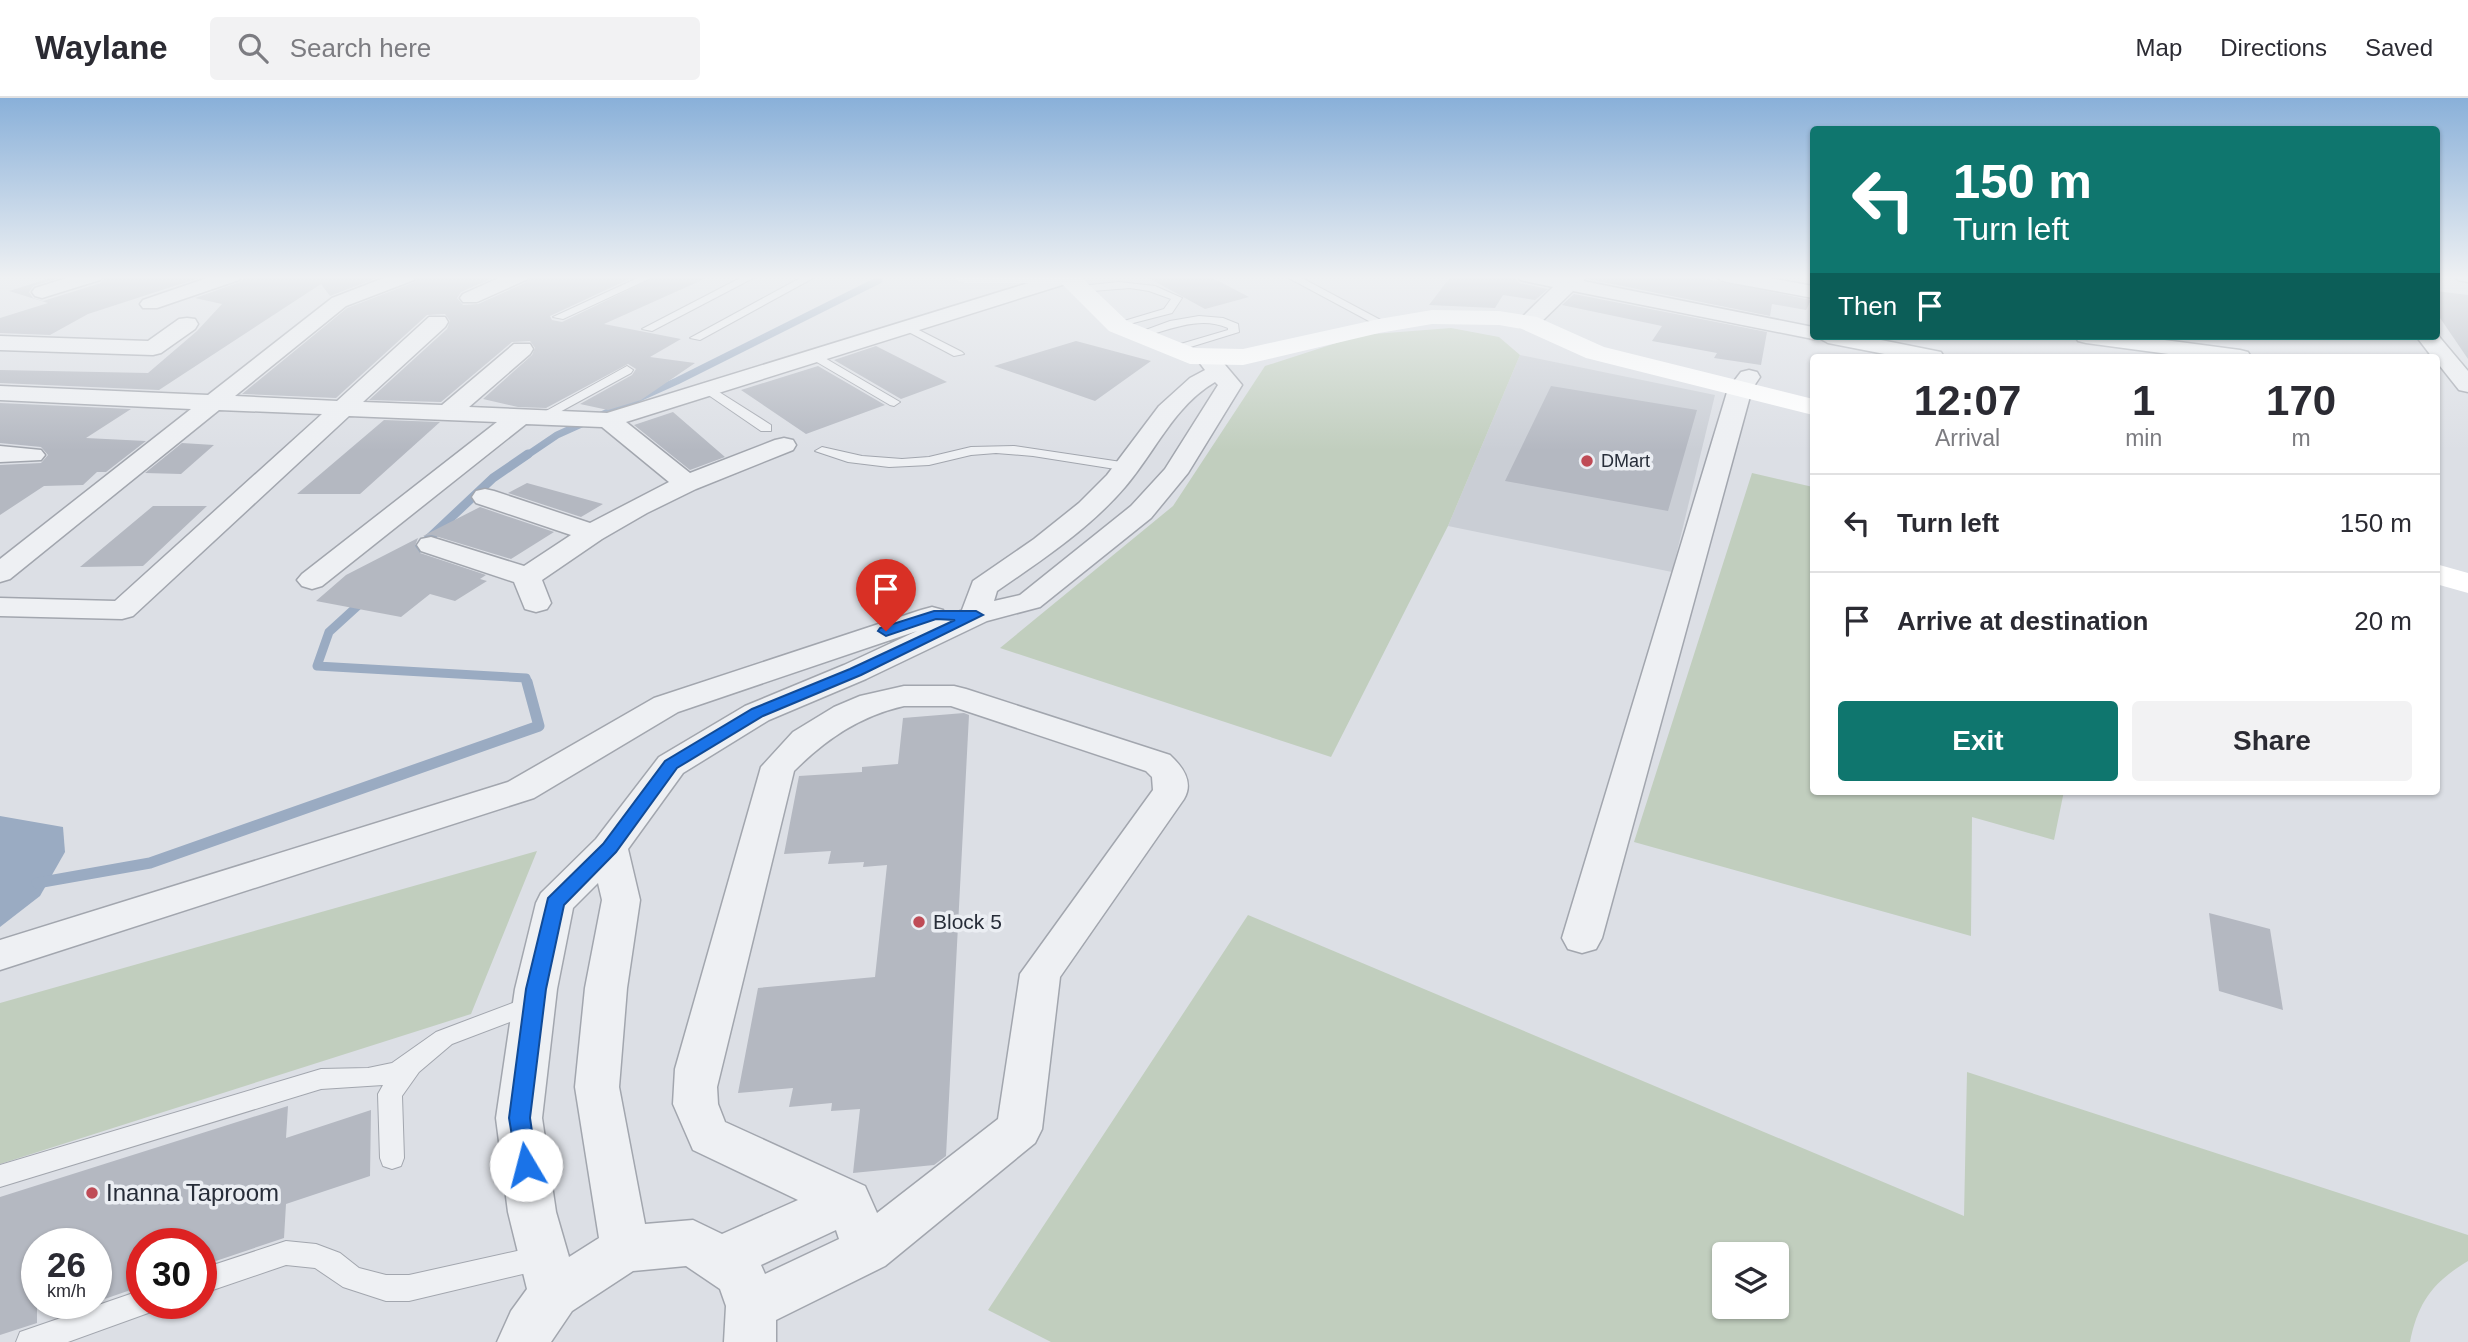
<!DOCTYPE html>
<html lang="en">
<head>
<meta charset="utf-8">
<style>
  :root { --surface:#fff; --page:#f2f2f3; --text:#2b2b33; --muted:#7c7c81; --line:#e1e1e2; --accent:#0f766e }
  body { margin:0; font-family:Helvetica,sans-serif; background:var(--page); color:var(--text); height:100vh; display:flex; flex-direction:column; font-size:26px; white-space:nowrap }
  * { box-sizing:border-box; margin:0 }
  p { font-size:23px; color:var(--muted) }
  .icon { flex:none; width:38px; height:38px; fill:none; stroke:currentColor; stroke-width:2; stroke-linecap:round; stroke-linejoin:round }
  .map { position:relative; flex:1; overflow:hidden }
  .panel { position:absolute; left:1810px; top:256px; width:630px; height:441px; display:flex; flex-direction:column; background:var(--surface); border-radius:7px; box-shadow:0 2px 5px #0004 }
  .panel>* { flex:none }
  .hud { position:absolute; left:1810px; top:28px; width:630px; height:214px; border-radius:7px; box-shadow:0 2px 5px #0004; background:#0f766e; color:#fff; overflow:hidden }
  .buttons { position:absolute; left:1712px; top:1144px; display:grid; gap:14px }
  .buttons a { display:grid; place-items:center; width:77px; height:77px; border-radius:7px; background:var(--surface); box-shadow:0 2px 5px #0004; font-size:35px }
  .speed { position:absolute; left:21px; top:1130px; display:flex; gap:14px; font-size:35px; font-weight:700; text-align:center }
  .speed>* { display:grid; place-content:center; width:91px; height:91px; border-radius:50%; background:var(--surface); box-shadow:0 2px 5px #0004; line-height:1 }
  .speed small { font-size:18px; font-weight:400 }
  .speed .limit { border:10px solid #d22; background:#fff; color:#111 }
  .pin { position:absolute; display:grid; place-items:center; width:60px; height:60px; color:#fff; margin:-72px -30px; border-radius:50% 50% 50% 0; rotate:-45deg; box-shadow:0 0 7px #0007 }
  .pin .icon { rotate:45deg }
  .me { position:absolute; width:77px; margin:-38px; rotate:352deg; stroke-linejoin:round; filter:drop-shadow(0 0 5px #0008) }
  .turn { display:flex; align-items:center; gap:24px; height:147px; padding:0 28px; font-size:32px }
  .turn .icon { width:91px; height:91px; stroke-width:2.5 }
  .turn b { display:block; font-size:49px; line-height:60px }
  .then { display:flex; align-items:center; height:66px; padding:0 28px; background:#0003; gap:14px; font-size:26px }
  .eta { display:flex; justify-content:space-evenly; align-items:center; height:119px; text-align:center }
  .eta b { font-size:42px; font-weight:700; line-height:49px }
  .button { display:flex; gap:14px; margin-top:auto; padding:14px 28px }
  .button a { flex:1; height:80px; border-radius:7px; background:var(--accent); color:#fff; font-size:28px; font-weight:700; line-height:80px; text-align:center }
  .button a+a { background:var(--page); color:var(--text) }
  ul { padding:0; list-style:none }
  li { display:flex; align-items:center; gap:21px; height:98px; padding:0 28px; border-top:2px solid var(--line) }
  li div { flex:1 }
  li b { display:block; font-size:26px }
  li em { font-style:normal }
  header { display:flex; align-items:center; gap:42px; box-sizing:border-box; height:98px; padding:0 35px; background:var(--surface); border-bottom:2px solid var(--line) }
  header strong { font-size:33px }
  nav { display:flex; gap:38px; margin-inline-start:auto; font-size:24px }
  .search { width:490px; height:63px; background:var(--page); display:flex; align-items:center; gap:18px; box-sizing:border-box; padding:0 24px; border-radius:7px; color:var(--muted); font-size:26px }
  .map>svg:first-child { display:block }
</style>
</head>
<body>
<header>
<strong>Waylane</strong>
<div class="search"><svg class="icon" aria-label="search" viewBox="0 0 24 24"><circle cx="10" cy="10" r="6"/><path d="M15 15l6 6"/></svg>Search here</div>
<nav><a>Map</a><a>Directions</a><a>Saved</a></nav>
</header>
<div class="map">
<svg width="2468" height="1244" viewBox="0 0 2468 1244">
  <rect width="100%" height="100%" fill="#dcdfe5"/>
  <!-- built -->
  <path fill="#caced5" d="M1520 257 1715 297 1672 474 1448 428Z"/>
  <!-- green -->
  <path fill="#c1cebe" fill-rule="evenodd" d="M1451 230 1499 239 1520 257 1448 428 1331 659 1000 550 1173 408 1265 268 1361 237Z
    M1752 375 1813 389V693H2064L2054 742 1972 719 1971 838 1634 744Z
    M537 753 471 916 0 1066V905Z
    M1248 817 1964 1118 1967 974 2468 1137V1163C2433 1184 2418 1204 2410 1244H1051L988 1212ZM1724 1157H1776V1209H1724Z"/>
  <!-- water -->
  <path fill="#9aabc2" d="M0 718 63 729 65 754 40 798 0 829Z"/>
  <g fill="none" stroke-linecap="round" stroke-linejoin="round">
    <!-- stream-far2 -->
    <path stroke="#9aabc2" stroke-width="7" d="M526 358 557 337 677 283 879 182"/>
    <!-- stream-far1 -->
    <path stroke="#9aabc2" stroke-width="9" d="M408 460 493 380 528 356
      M363 503 329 534 317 568 526 580 528 586"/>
    <!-- stream -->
    <path stroke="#9aabc2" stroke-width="11" d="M37 785 150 765 539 628 527 584"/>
  </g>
  <!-- building -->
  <path fill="#b4b8c1" d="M57 178H65L33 188 29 194 33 200 43 203 101 185 106 178H205L88 216 50 237 0 235V220L48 205 9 193Z
    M245 178H382L330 198 321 186 159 292 0 285V272L148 275 197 233 222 206 195 200 240 184Z
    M420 178H497L461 194 457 200 463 207 478 206 527 184 532 178H636L550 218 552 222 562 224 657 178H711L604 226 681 241 650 259 695 265 641 302 608 312 580 306 632 277 636 271 628 266 546 310 518 309 483 301 532 257 535 250 530 243 512 244 441 304 369 302 447 231 450 223 445 216 427 217 336 300 242 296 347 210 415 184Z
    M1145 178H1209L1249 199 1205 211Z
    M1451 178H1514L1519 185 1548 191 1535 202 1503 197 1495 210 1429 207Z
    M1590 178H1692L1811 202 1806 212 1772 206 1770 218 1588 181Z
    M2436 193 2468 197V261L2436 214Z
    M1574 196 1767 234 1761 267 1714 260 1717 255 1652 243 1662 228 1562 207Z
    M1076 243 1151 263 1095 303 994 268Z
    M876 248 947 284 901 301 834 262Z
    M818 268 885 307 806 336 741 292Z
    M1551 288 1697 312 1668 413 1505 383Z
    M0 305 131 311 86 340 146 343 106 374H97L83 387 44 388 0 417V367L41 365 48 357 41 349 0 345Z
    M673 314 725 359 690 372 634 327Z
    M384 322 440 324 360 396H297Z
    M182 345 214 347 181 376 145 375Z
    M527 385 603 406 581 419 508 395Z
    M153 408H207L143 468 80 469Z
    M480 409 554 434 511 461 432 437 423 438Z
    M418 440 415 448 420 455 486 477 480 481 487 483 455 503 430 496 401 519 316 503 346 477Z
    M964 615 969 617 946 1058 934 1067 853 1075 860 1011 831 1013 832 1005 789 1009 793 990 738 995 758 890 875 879 887 767 863 769 864 764 828 766 831 753 784 756 799 678 862 674V669L898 666 903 620Z
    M2209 815 2270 831 2283 912 2219 893Z
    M288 1008 286 1040 371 1012 370 1078 286 1106 284 1140 201 1168V1146H142V1188L96 1204V1146H37V1225L0 1237V1099Z"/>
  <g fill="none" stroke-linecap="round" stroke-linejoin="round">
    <!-- lane casing -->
    <g stroke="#a2a6ae" stroke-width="2">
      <path id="lane" d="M642 178H655L563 221 553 219Z
        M744 178H757L652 233 642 231Z
        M804 178H817L700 242 690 240Z
        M1285 178H1298L1390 227 1380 229Z
        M1119 184 1155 188 1182 200 1172 215 1114 230V226L1164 211 1171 201 1149 193 1130 190 1080 194 1075 191 1080 188Z
        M1199 218 1223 220 1238 226 1239 234 1171 255 1165 252 1167 250 1228 232V230C1198 217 1168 233 1138 240L1132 237 1170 223Z
        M907 226 962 254 964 256 954 258 903 231 901 229Z
        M810 256H818L900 304 894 308 890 307 810 260Z
        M627 268 633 272 631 275 547 321H539L537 318Z
        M708 287 771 327V333H761L704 294V288Z
        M1014 348 1128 365 1135 369 1128 373 1033 358 996 355 971 357 929 367 889 369 848 364 815 353 822 349 862 358 902 361 929 359 971 349Z
        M531 898 539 901 542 907 539 913 452 946 419 974 402 998 404 1060 401 1068 392 1071 383 1068 380 1060 378 996 383 987 321 991 0 1089V1067L321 971 368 970 392 965 436 934Z
        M286 1143 316 1146 340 1155 359 1170 386 1177H409L544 1147 553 1150 557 1159 553 1168 544 1171 409 1203H386L343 1189 315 1170 286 1167 201 1196V1171Z
        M142 1192V1206H155L151 1214 68 1244H16L20 1234Z"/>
    </g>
    <!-- street casing -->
    <g stroke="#a2a6ae" stroke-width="3">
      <path id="street" d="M73 178H103L100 182 42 200 35 198 32 194 35 190Z
        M213 178H242L239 182 157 210H143L140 206 143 202Z
        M389 178H417L414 182 346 208 235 298 337 303 429 219H445L448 224 445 229 363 304 442 307 514 246H530L533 251 530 256 469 309 607 315 1051 178 1078 179 1075 183 626 324 690 375 775 342 784 340 793 342 796 347 793 352 696 391 647 415 602 441 542 482 551 505 547 511 536 514 525 511 514 484 421 453 417 447 421 441 431 439 524 468 571 437 476 405 472 399 476 393 485 391 494 393 590 425 669 384 602 329 526 326 322 488 312 491 302 488 297 482 302 476 497 324 349 318 133 518 122 521 0 518V500L115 503 322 316 219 312 10 481 0 484V461L191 311 0 302V288L208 297 332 200Z
        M503 178H529L526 182 477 204H463L460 200 463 196Z
        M1517 178H1587L1583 183 1813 229V238H1861L1941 254 1944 259H1900L1828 245 1819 240 1813 241 1573 193 1536 229H1520L1517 224 1553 189 1520 182Z
        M1717 178H1759L1813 188V200L1727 184 1720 182Z
        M2455 178H2468V184L2458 182Z
        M187 220 195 221 198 226 195 231 161 255 153 257 0 252V238L148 243 179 221Z
        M2436 235 2468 273V294L2459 292 2436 263V259H2432L2416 238H2436Z
        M2075 238H2134L2240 252 2248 254 2251 259H2191L2086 245 2078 243Z
        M1207 253 1215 255 1242 287 1188 375 1151 420 1040 509 987 523 866 581 769 622 683 675 628 751 640 802 627 890 619 989 645 1126 693 1122 722 1136 798 1102 693 1052 673 1006 675 971 761 669 793 634 834 609 860 598 904 588H954L966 591 1170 657C1183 669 1194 684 1184 701L1060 879 1042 1031 1035 1045 885 1168 776 1222V1244H724L726 1208 720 1191 686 1168 633 1173 572 1213 551 1244H497L511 1213 527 1191 508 1114 496 1020 515 891 536 805 541 795 596 741 659 659 745 608 844 567 917 533 678 614 534 700 0 872V842L508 684 654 600 921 512 932 509 943 512 946 520 962 512 973 483 1034 441 1079 405 1107 377 1159 308 1190 280 1205 272 1196 260 1199 255ZM1215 284 1218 287 1165 371 1131 408 1020 497 994 503 997 493C1042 462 1089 431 1125 389 1155 354 1174 308 1215 284ZM904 608H951L1146 673 1152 679 1153 692 1020 876 998 1021 877 1115 865 1088 725 1024 718 1006 717 989 794 673C826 641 860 618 904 608ZM598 785 602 802 585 890 575 989 599 1140 569 1159 556 1114 542 1020 557 891 573 810ZM836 1132 839 1141 765 1176 761 1167Z
        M1749 272 1757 274 1760 279 1752 291 1602 840 1596 851 1582 855 1568 851 1562 840 1728 291 1741 274Z
        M0 348 41 352 45 357 41 362 0 364Z"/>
    </g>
    <!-- lane -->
    <use href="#lane" fill="#eef0f3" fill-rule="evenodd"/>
    <!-- street -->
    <use href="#street" fill="#eef0f3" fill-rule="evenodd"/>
    <!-- secondary -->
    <path fill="#fff" fill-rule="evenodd" d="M954 178H1083L1082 180 1127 223 1194 250 1243 251 1379 221 1432 212 1499 213 1537 219 1604 249 1813 301V317L1586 260 1522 231 1499 227 1432 226 1379 235 1243 267 1190 266 1109 233 1061 185H966L958 183Z
      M2436 466 2468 475V495L2436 486Z"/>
  </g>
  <!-- sky -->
  <linearGradient id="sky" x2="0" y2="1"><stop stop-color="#89b0d9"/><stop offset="0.51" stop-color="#eff1f3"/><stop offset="1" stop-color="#eff1f3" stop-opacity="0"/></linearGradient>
  <rect width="2468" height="352" fill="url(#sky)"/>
  <!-- route -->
  <path fill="#1a73e8" stroke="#114b97" stroke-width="2" d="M934 513H976L983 517 861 577 763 618 677 670 616 754 564 807 546 891 530 1020 537 1067 534 1074 526 1077 518 1074 509 1020 526 891 548 800 603 746 665 663 752 611 850 571 955 522 936 521 886 538 878 533 880 530Z"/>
  <!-- markers -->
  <g fill="#bf4b56" stroke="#ebeef3" stroke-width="2.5">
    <circle cx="1587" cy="363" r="7"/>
    <circle cx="919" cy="824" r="7"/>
    <circle cx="92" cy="1095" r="7"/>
  </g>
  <g text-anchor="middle" stroke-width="7" stroke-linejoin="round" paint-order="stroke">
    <!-- far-poi labels -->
    <g font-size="18" fill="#272d39" stroke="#ebeef3" text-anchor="start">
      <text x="1601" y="369">DMart</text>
    </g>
    <!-- poi labels -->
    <g font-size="21" fill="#272d39" stroke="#ebeef3" text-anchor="start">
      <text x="933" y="831">Block 5</text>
    </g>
    <!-- near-poi labels -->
    <g font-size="24" fill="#272d39" stroke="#ebeef3" text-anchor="start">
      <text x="106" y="1103">Inanna Taproom</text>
    </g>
  </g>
</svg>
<div class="buttons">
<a><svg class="icon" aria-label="layers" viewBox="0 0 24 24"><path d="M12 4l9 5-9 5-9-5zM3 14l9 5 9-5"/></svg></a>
</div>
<div class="speed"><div>26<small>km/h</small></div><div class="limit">30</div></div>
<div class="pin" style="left:886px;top:533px;background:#d93025"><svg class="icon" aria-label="arrive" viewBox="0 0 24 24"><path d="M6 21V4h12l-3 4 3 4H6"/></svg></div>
<svg class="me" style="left:526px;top:1067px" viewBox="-20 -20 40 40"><circle r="19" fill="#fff"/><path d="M0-13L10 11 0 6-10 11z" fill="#1a73e8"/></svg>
<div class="hud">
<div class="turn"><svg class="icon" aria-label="left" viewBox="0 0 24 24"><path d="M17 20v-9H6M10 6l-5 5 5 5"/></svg><div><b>150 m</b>Turn left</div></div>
<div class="then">Then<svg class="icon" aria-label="arrive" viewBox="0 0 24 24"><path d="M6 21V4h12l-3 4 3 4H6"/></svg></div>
</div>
<section class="panel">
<div class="eta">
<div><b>12:07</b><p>Arrival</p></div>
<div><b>1</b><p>min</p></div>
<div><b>170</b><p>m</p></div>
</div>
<ul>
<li><svg class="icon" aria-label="left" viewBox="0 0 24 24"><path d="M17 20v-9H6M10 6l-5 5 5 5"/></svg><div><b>Turn left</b></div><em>150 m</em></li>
<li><svg class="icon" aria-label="arrive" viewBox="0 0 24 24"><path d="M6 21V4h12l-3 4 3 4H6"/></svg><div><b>Arrive at destination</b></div><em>20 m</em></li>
</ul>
<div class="button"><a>Exit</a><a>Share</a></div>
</section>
</div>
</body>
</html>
